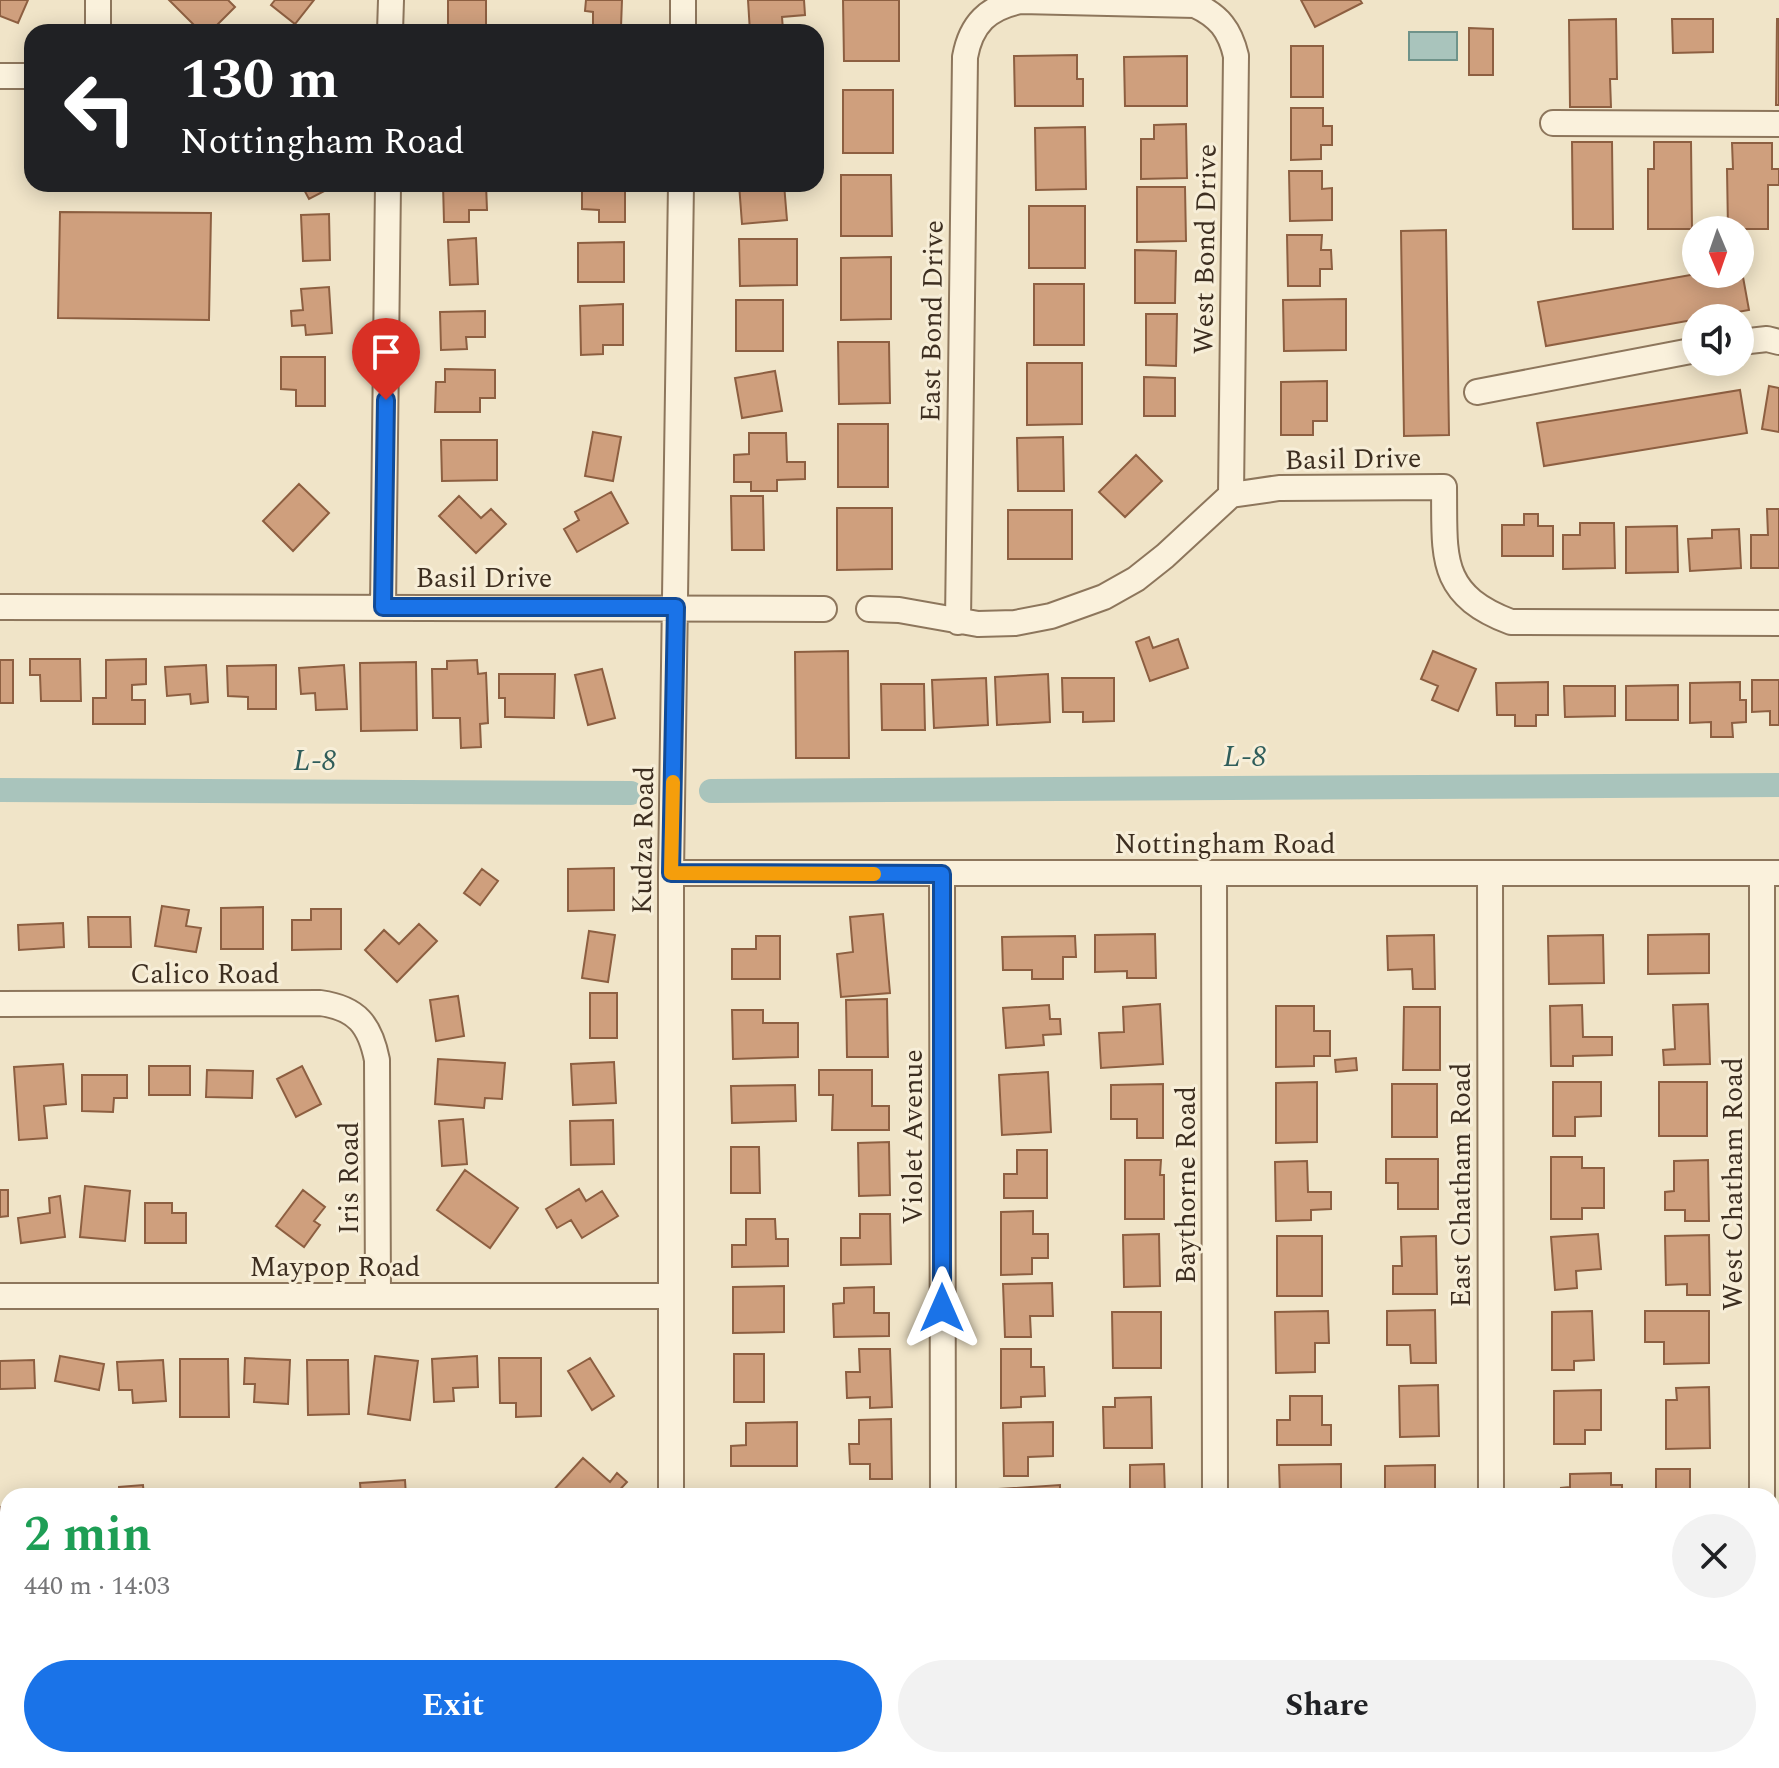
<!DOCTYPE html>
<html lang="en">
<head>
<meta charset="utf-8">
<style>
  :root { --surface:#fff; --page:#f2f2f2; --text:#202124; --muted:#757577; --accent:#1a73e8 }
  body { margin:0; font-family:Spectral,serif; background:var(--page); color:var(--text); height:100vh; display:flex; flex-direction:column; font-size:30px; white-space:nowrap }
  * { box-sizing:border-box; margin:0 }
  p { font-size:26px; color:var(--muted) }
  .icon { flex:none; width:44px; height:44px; fill:none; stroke:currentColor; stroke-width:2; stroke-linecap:round; stroke-linejoin:round }
  .map { position:relative; flex:1; overflow:hidden }
  .details { position:absolute; left:0px; top:1488px; width:1780px; height:280px; display:flex; flex-direction:column; background:var(--surface); border-radius:24px 24px 0 0; box-shadow:0 4px 20px #0003 }
  .details>* { flex:none }
  .banner { position:absolute; left:24px; top:24px; width:800px; height:168px; border-radius:24px; box-shadow:0 4px 20px #0003; background:#202124; color:#fff; overflow:hidden }
  .needle { width:52px; rotate:178deg }
  .fabs { position:absolute; left:1682px; top:216px; display:grid; gap:16px }
  .fabs a { display:grid; place-items:center; width:72px; height:72px; border-radius:50%; background:var(--surface); box-shadow:0 4px 20px #0003; font-size:40px }
  .pin { position:absolute; display:grid; place-items:center; width:68px; height:68px; color:#fff; margin:-82px -34px; border-radius:50% 50% 50% 0; rotate:-45deg; box-shadow:0 0 8px #0007 }
  .pin .icon { rotate:45deg }
  .me { position:absolute; width:88px; margin:-44px; rotate:0deg; stroke-linejoin:round; filter:drop-shadow(0 0 6px #0008) }
  .turn { display:flex; align-items:center; gap:28px; height:168px; padding:0 24px; font-size:36px }
  .turn .icon { width:104px; height:104px; stroke-width:2.5 }
  .turn b { display:block; font-size:56px; line-height:68px }
  .round { display:grid; place-items:center; flex:none; width:84px; height:84px; border-radius:42px; background:var(--page) }
  .summary { display:flex; align-items:center; justify-content:space-between; height:136px; padding:0 24px }
  h1 { font-size:48px; font-weight:700; line-height:60px; color:#1e9e55 }
  .cta { display:flex; gap:16px; margin-top:auto; padding:16px 24px }
  .cta a { flex:1; height:92px; border-radius:48px; background:var(--accent); color:#fff; font-size:32px; font-weight:700; line-height:92px; text-align:center }
  .cta a+a { background:var(--page); color:var(--text) }
  .map>svg:first-child { display:block }
</style>
</head>
<body>
<div class="map">
<svg width="1779" height="1768" viewBox="0 0 1779 1768">
  <rect width="100%" height="100%" fill="#f0e4c8"/>
  <!-- water -->
  <path fill="#a9c4bc" stroke="#6f938a" stroke-width="2" d="M1409 32H1457V60H1409Z"/>
  <g fill="none" stroke-linecap="round" stroke-linejoin="round">
    <!-- canal -->
    <path stroke="#a9c4bc" stroke-width="24" d="M0 790 631 793
      M711 791 1779 785"/>
  </g>
  <!-- building -->
  <path fill="#cf9f7d" stroke="#8d5f41" stroke-width="2" d="M0 0H28L18 23 0 16Z
    M169 0H228L235 7 210 32H201Z
    M275 0H314L295 24 271 5Z
    M448 0H486V26H448Z
    M586 0H622L621 27 593 25V12L585 11Z
    M748 0H804L805 15 782 17 783 30 750 32Z
    M843 0H899V61H844Z
    M1301 0H1360L1362 3 1315 27Z
    M1616 19 1617 79H1610L1611 107H1570L1569 20Z
    M1672 19H1713V52L1673 53Z
    M1777 19H1779V105H1776Z
    M1469 28 1493 29V75H1469Z
    M1291 46H1323V97H1291Z
    M1077 55V79H1083V106H1015L1014 56Z
    M1187 56V106H1125L1124 57Z
    M843 90H893V153H843Z
    M1291 108H1323V126H1332V145H1321V159L1291 160Z
    M1186 124 1187 178 1141 179V139H1154V125Z
    M1085 127 1086 189 1036 190 1035 128Z
    M1572 142H1612L1613 229H1573Z
    M1654 142H1691L1692 229H1648V169H1654Z
    M1732 143H1772V169H1779V185H1768V229H1728L1727 169H1733Z
    M1289 171H1322V189L1332 188V220L1290 221Z
    M841 175H891L892 236H841Z
    M301 184H333L334 186 309 199Z
    M443 184H486L487 210H469V222H444Z
    M582 184H625V222H599V210L582 209Z
    M739 184H784L787 220 742 224Z
    M1137 187H1185L1186 241 1137 242Z
    M1029 206H1085V268H1029Z
    M60 212 211 213 209 320 58 318Z
    M329 214 330 260 303 261 301 215Z
    M1446 230 1449 435 1404 436 1401 231Z
    M1287 235H1322L1321 250H1331L1332 269H1320V286H1288Z
    M476 238 478 284 450 285 448 240Z
    M739 239H797V285L740 286Z
    M624 242V282H578V243Z
    M1135 250 1176 251 1175 303H1135Z
    M891 257V319L841 320V258Z
    M1741 266 1749 310 1546 346 1538 302 1696 274H1740Z
    M1034 284H1084V345H1034Z
    M329 287 332 333 306 335 305 325 292 326 291 311 303 310 301 289Z
    M1346 299V350L1284 351 1283 300Z
    M736 300H783V351H736Z
    M623 304V345H603V354L581 355 580 306Z
    M485 311V337H466L467 349 441 350 440 312Z
    M1146 314H1177L1176 366 1146 365Z
    M838 342H889L890 403 839 404Z
    M281 357H325V406H296V390L281 389Z
    M1027 363H1082V424L1027 425Z
    M445 369 495 370V398H480V412H435L436 382H445Z
    M775 371 782 411 742 418 735 378Z
    M1144 377 1175 378V416H1144Z
    M1327 381V421H1313V435H1281V382Z
    M1769 386 1779 388V432L1762 429Z
    M1740 390 1747 433 1544 466 1537 423Z
    M838 424H888V487H838Z
    M593 432 621 437 613 481 585 476Z
    M749 433H786L787 462H805V479L777 480V491H751V482H734V455L749 454Z
    M1063 437 1064 491H1018L1017 438Z
    M441 440H497V480L442 481Z
    M1136 455 1162 481 1125 517 1099 492Z
    M299 484 329 513 293 551 263 521Z
    M611 492 628 523 577 552 564 529 579 520 575 512Z
    M459 496 481 518 491 509 506 524 476 553 439 516Z
    M731 496H763L764 550H732Z
    M837 508H892V569L837 570Z
    M1767 509H1779V568H1751V535H1768Z
    M1008 510H1072V559H1008Z
    M1524 514H1538V526H1553V556H1502V525H1524Z
    M1580 523H1614L1615 568 1563 569V535H1580Z
    M1677 526 1678 572 1626 573V527Z
    M1739 529 1741 568 1690 571 1688 539 1712 538V530Z
    M1149 637 1153 648 1178 639 1188 668 1150 681 1136 642Z
    M848 651 849 758H796L795 652Z
    M1433 651 1476 669 1458 711 1432 700 1438 686 1421 679Z
    M30 659H80L81 701H41L40 675H30Z
    M146 659V684L132 685V700H145V724H93V698H106V660Z
    M0 660H13V703H0Z
    M477 660 478 674 486 673 488 723 480 724 481 747 461 748 460 718H433L432 669H447V661Z
    M416 662 417 730 361 731 360 663Z
    M206 665 208 702 191 704 190 694 167 696 165 667Z
    M276 665V709H248V697L228 696 227 666Z
    M344 665 347 709 316 710 315 693 301 694 299 668Z
    M602 669 615 718 588 725 575 675Z
    M499 674H555L554 718 505 717V698H499Z
    M1048 674 1050 722 997 725 995 677Z
    M986 678 988 725 934 728 932 680Z
    M1062 678H1114V721L1083 722V712H1063Z
    M1752 680H1779V725H1770V711L1752 712Z
    M1548 682V715H1536V726H1515V715H1497L1496 683Z
    M1740 682V700H1746V722L1732 723 1733 737H1711V722L1690 723V683Z
    M881 684H924L925 730H882Z
    M1678 685V720H1626V686Z
    M1564 686H1615V716L1565 717Z
    M614 868V910L568 911V869Z
    M482 869 498 881 480 905 464 893Z
    M162 906 189 910 186 926 201 928 196 952 155 946Z
    M263 907V949H221V908Z
    M311 909H341V949L292 950V920H311Z
    M883 914 890 993 841 997 837 954 853 952 850 917Z
    M88 917H130L131 947H89Z
    M63 923 64 947 19 950 18 925Z
    M419 924 437 941 397 982 365 950 384 930 399 944Z
    M589 931 615 935 608 982 582 978Z
    M1155 934 1156 978H1127V971L1095 972V935Z
    M1709 934V973L1648 974V935Z
    M1434 935 1435 989H1413L1412 969 1388 970 1387 936Z
    M1603 935 1604 983 1549 984 1548 936Z
    M756 936H780V979H732V949H756Z
    M1075 936 1076 957H1063V979H1032V970H1003L1002 937Z
    M590 993H617V1038H590Z
    M458 996 464 1036 436 1041 430 1000Z
    M887 999 888 1057H847L846 1000Z
    M1160 1004 1163 1064 1101 1068 1099 1033 1124 1032 1123 1007Z
    M1708 1004 1710 1064 1664 1065 1663 1050 1675 1049 1673 1005Z
    M1049 1005 1050 1019H1060L1061 1034 1043 1035 1044 1045 1006 1048 1003 1008Z
    M1582 1005 1583 1037H1612V1055L1573 1056V1066H1551L1550 1006Z
    M1276 1006H1314V1031H1330V1056H1314V1066L1276 1067Z
    M1404 1007H1440V1070H1403Z
    M732 1010H763V1023H798V1057L733 1059Z
    M1356 1058 1357 1070 1336 1072 1335 1060Z
    M438 1059 505 1063 502 1099 485 1098 484 1108 435 1104Z
    M614 1062 616 1103 573 1105 571 1064Z
    M63 1064 66 1104 44 1106 47 1138 19 1140 14 1067Z
    M149 1066H190V1095H149Z
    M302 1066 321 1104 296 1117 277 1079Z
    M207 1070 253 1071 252 1098 206 1097Z
    M819 1070H872V1106H889V1130H832L833 1095H819Z
    M1048 1072 1051 1132 1002 1135 999 1075Z
    M82 1075H127V1098H114L113 1112 82 1111Z
    M1317 1082V1142L1276 1143V1083Z
    M1553 1082H1601V1116L1575 1117V1136H1553Z
    M1659 1082H1707V1136H1659Z
    M1163 1084V1138H1137V1119H1111V1085Z
    M1392 1084H1437V1137H1392Z
    M795 1085 796 1121 732 1123 731 1086Z
    M463 1119 467 1164 442 1166 439 1121Z
    M613 1120 614 1164 571 1165 570 1121Z
    M889 1142 890 1195 859 1196 858 1143Z
    M731 1147H759L760 1193H731Z
    M1017 1150H1047V1198H1004V1174H1017Z
    M1551 1157H1582V1168H1604V1208H1582V1219H1551Z
    M1386 1159H1438V1209H1398V1183H1386Z
    M1125 1160H1161L1160 1175H1164V1219H1125Z
    M1708 1160 1709 1221H1685V1210H1665V1192L1674 1191V1161Z
    M1307 1161 1308 1192H1331V1209L1311 1210V1220L1276 1221 1275 1162Z
    M465 1170 518 1208 490 1248 437 1210Z
    M85 1186 130 1191 125 1241 80 1237Z
    M579 1189 586 1201 602 1191 618 1216 582 1238 571 1220 557 1228 546 1209Z
    M0 1190H8V1216L0 1217Z
    M303 1190 325 1207 314 1221 320 1225 304 1247 276 1226Z
    M60 1196 65 1237 21 1243 18 1218 50 1213 49 1198Z
    M145 1203H172V1213H186V1243H145Z
    M1033 1211V1234H1048V1258H1032V1274L1001 1275V1212Z
    M860 1214H890L891 1264 841 1265V1238H860Z
    M746 1219H775L776 1239H788V1266L732 1267V1245H746Z
    M1159 1234 1160 1286 1124 1287 1123 1235Z
    M1598 1234 1601 1269 1576 1271 1577 1288 1555 1290 1551 1237Z
    M1709 1235 1710 1295H1687V1284L1666 1285 1665 1236Z
    M1277 1236H1322V1296H1277Z
    M1436 1236 1437 1294H1393V1266H1402L1401 1237Z
    M1052 1283 1053 1316H1030L1031 1337H1005L1003 1284Z
    M784 1286V1332L733 1333V1287Z
    M874 1287V1313H889V1336L834 1337 833 1304 844 1303V1288Z
    M1435 1310 1436 1363H1411L1410 1345H1387V1311Z
    M1328 1311 1329 1343H1315V1372L1276 1373 1275 1312Z
    M1592 1311 1594 1360 1574 1361V1370H1552V1312Z
    M1645 1311H1709V1363L1664 1364V1342H1645Z
    M1112 1312H1161V1368H1113Z
    M859 1349H890L892 1407 870 1408V1397L847 1398 846 1372H860Z
    M1001 1349H1031V1367H1044L1045 1396 1021 1397V1407L1001 1408Z
    M734 1354H764V1402H734Z
    M60 1356 104 1364 99 1390 55 1381Z
    M375 1356 418 1361 410 1420 368 1414Z
    M477 1356 478 1387 453 1388 454 1401 434 1402 432 1359Z
    M245 1358 290 1360 288 1404 254 1402 255 1384H244Z
    M499 1358H541V1416L516 1417V1403H500Z
    M590 1358 614 1396 592 1410 568 1371Z
    M180 1359H228L229 1417H180Z
    M34 1360 35 1388 0 1389V1361Z
    M163 1360 166 1401 133 1403 132 1390H119L117 1362Z
    M307 1360H348L349 1414 308 1415Z
    M1438 1385 1439 1436 1400 1437 1399 1386Z
    M1709 1387 1710 1448 1666 1449V1400H1677L1676 1388Z
    M1601 1390V1430H1585V1444H1554V1391Z
    M1290 1396H1322V1425H1331V1445H1277V1420H1290Z
    M1151 1397 1152 1448H1104L1103 1407H1115V1398Z
    M891 1419 892 1479H870V1464H850L849 1444H859V1420Z
    M797 1422V1466H731V1446L746 1445V1423Z
    M1053 1422V1456L1028 1457V1476H1004L1003 1423Z
    M583 1458 610 1482 617 1473 627 1482 614 1496H557L552 1492Z
    M1164 1464 1165 1496H1126L1130 1495V1465Z
    M1341 1464V1496H1280L1279 1465Z
    M1435 1465V1496H1385V1466Z
    M1656 1469H1690V1494L1710 1496H1656Z
    M1611 1473V1485H1622V1496H1562L1561 1488 1570 1487V1474Z
    M405 1480 406 1496H361L360 1483Z
    M143 1485 144 1496H119V1487Z
    M1060 1485V1496H1000L999 1489Z
    M733 1490H775V1496H733Z
    M8 1506V1532L0 1534V1507Z
    M1779 1608V1662L1772 1652V1613Z
    M0 1652H8V1689H0Z
    M1438 1760H1490L1494 1768H1437L1434 1762Z
    M1561 1760V1768H1545V1761Z
    M1609 1760H1644V1768H1593H1609Z
    M321 1761 343 1764 342 1768H320Z
    M1745 1762H1768V1768H1745Z"/>
  <g fill="none" stroke-linecap="round" stroke-linejoin="round">
    <!-- street casing -->
    <g stroke="#8d765c" stroke-width="28">
      <path id="street" d="M98 32V0
        M390 32 391 0
        M683 32V0
        M0 76H32
        M1553 123 1779 124
        M1740 342 1767 339 1779 342
        M1477 392 1696 350
        M0 607 824 609
        M383 607 388 184
        M869 609 899 610 978 624 1015 623 1051 616 1104 597 1136 579 1165 556 1231 495 1279 488 1444 487C1445 556 1437 594 1511 622L1779 623
        M958 622 965 57C971 24 988 7 1021 1L1195 5C1219 16 1230 30 1236 56L1231 495
        M671 873H1779
        M1214 873 1215 1496
        M1490 873 1491 1496
        M1762 873V1496
        M942 874 943 1496
        M0 1004 320 1003C357 1008 370 1025 377 1060L378 1296
        M0 1296H670
        M671 1496V873L681 184
        M0 1589H8
        M671 1760V1768
        M943 1760V1768
        M1216 1760V1768"/>
    </g>
    <!-- street -->
    <use href="#street" stroke="#faf1dc" stroke-width="24"/>
  </g>
  <g fill="none" stroke-linecap="round" stroke-linejoin="round">
    <!-- route casing -->
    <g stroke="#114b97" stroke-width="20">
      <path id="route" d="M386 400 383 607H676L671 873 942 874V1308"/>
    </g>
    <!-- route -->
    <use href="#route" stroke="#1a73e8" stroke-width="14"/>
    <!-- slow -->
    <path stroke="#f59e0b" stroke-width="14" d="M673 782 671 873 874 874"/>
  </g>
  <g text-anchor="middle" stroke-width="6" stroke-linejoin="round" paint-order="stroke">
    <!-- street labels -->
    <g font-size="28" fill="#3d2e20" stroke="#f7eed8">
      <text transform="translate(1204 249) rotate(-89)" y="10">West Bond Drive</text>
      <text transform="translate(931 321) rotate(-89)" y="10">East Bond Drive</text>
      <text transform="translate(1353 458) rotate(-1)" y="10">Basil Drive</text>
      <text x="484" y="587">Basil Drive</text>
      <text transform="translate(642 840) rotate(-89)" y="10">Kudza Road</text>
      <text x="1225" y="853">Nottingham Road</text>
      <text x="205" y="983">Calico Road</text>
      <text transform="translate(912 1137) rotate(-90)" y="10">Violet Avenue</text>
      <text transform="translate(348 1178) rotate(-90)" y="10">Iris Road</text>
      <text transform="translate(1732 1184) rotate(-90)" y="10">West Chatham Road</text>
      <text transform="translate(1185 1185) rotate(-90)" y="10">Baythorne Road</text>
      <text transform="translate(1460 1185) rotate(-90)" y="10">East Chatham Road</text>
      <text x="335" y="1276">Maypop Road</text>
    </g>
    <!-- water labels -->
    <g font-size="30" font-style="italic" fill="#2f5d5a" stroke="#f7eed8">
      <text x="1245" y="766">L-8</text>
      <text x="315" y="770">L-8</text>
    </g>
  </g>
</svg>
<div class="fabs">
<a><svg class="needle" viewBox="-14 -14 28 28"><path d="M0-13l5 13h-10z" fill="#e53935"/><path d="M0 13l5-13h-10z" fill="#757577"/></svg></a>
<a><svg class="icon" aria-label="sound" viewBox="0 0 24 24"><path d="M4 9h4l5-4v14l-5-4H4zM17 9q2 3 0 6"/></svg></a>
</div>
<div class="pin" style="left:386px;top:400px;background:#d93025"><svg class="icon" aria-label="arrive" viewBox="0 0 24 24"><path d="M6 21V4h12l-3 4 3 4H6"/></svg></div>
<svg class="me" style="left:942px;top:1308px" viewBox="-20 -20 40 40"><path d="M0-17L14 15 0 8-14 15z" fill="#1a73e8" stroke="#fff" stroke-width="4"/></svg>
<div class="banner">
<div class="turn"><svg class="icon" aria-label="left" viewBox="0 0 24 24"><path d="M17 20v-9H6M10 6l-5 5 5 5"/></svg><div><b>130 m</b>Nottingham Road</div></div>
</div>
<section class="details">
<div class="summary"><div><h1>2 min</h1><p>440 m · 14:03</p></div><a class="round"><svg class="icon" aria-label="close" viewBox="0 0 24 24"><path d="M6 6l12 12M18 6L6 18"/></svg></a></div>
<div class="cta"><a>Exit</a><a>Share</a></div>
</section>
</div>
</body>
</html>
